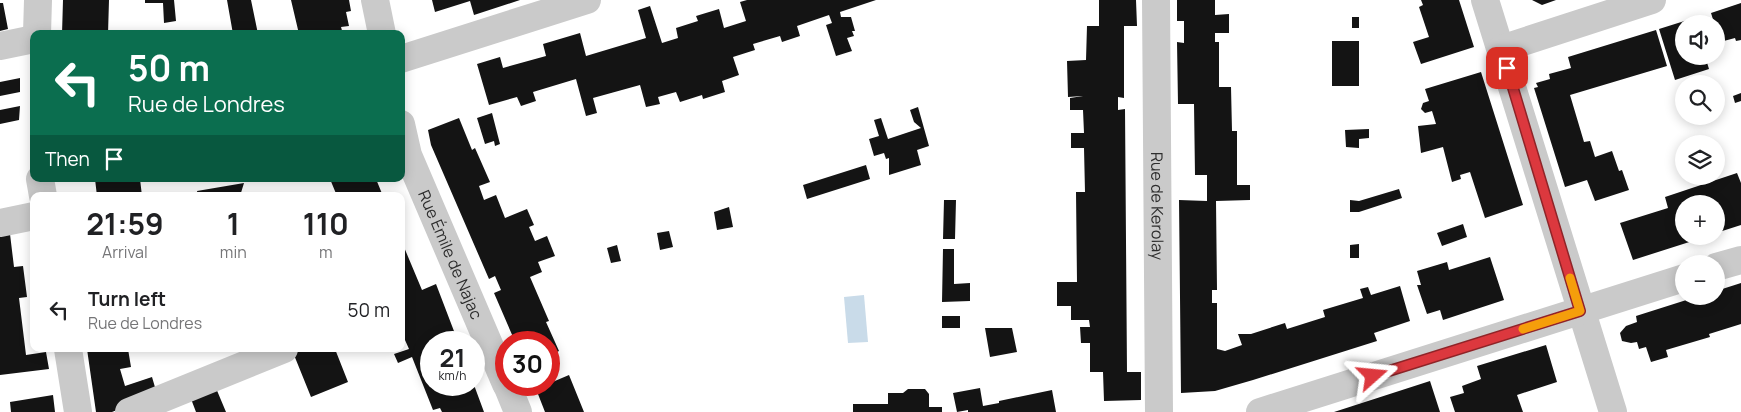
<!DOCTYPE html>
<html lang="en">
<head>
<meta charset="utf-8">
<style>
  :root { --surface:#fff; --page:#f2f2f2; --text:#202124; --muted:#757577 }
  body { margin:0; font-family:Manrope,sans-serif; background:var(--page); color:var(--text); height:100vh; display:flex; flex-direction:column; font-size:19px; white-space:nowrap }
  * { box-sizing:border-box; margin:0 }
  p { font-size:16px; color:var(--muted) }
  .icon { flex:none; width:28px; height:28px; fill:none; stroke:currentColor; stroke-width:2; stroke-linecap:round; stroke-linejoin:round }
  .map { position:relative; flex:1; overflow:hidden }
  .drawer { position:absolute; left:30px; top:192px; width:375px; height:160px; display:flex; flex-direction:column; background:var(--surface); border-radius:10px; box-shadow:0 2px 12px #0003 }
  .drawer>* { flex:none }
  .hud { position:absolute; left:30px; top:30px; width:375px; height:152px; border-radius:10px; box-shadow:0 2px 12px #0003; background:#0b6e4f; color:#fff; overflow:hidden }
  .fabs { position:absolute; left:1675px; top:15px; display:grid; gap:10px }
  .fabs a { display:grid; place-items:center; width:50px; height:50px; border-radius:50%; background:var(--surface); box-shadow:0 2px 12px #0003; font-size:25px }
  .speed { position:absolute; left:420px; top:331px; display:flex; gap:10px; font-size:25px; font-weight:700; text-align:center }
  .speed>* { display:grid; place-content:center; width:65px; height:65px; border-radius:50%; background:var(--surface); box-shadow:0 2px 12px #0003; line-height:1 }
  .speed small { font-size:12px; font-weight:400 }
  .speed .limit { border:8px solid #d22; background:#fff; color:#111 }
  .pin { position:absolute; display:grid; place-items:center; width:42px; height:42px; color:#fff; margin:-21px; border-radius:10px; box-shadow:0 2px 8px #0006 }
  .me { position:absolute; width:55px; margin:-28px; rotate:72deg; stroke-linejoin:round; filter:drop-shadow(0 0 4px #0008) }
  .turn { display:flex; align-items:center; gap:18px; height:105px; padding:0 15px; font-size:22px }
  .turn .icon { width:65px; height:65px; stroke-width:2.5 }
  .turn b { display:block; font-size:35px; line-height:42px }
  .then { display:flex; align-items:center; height:48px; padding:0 15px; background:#0003; gap:10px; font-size:19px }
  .eta { display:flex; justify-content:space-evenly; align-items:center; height:85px; text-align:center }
  .eta b { font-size:30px; font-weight:700; line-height:35px }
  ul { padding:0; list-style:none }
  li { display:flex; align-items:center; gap:15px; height:65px; padding:0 15px }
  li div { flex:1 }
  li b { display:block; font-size:19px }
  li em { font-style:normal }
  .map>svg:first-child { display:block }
</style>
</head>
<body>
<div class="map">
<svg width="1741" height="412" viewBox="0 0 1741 412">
  <rect width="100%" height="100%" fill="#fff"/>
  <!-- water -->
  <path fill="#c9dbe9" d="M864 295 868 342 848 343 844 297Z"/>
  <!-- building -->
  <path fill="#141414" d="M63 0H109L108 34H62Z
    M145 0H174L176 21 164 23 163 3H145Z
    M227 0H251L258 34H233Z
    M291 0H349L351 11 346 12 349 26 341 27 343 34H299Z
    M432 0H520L474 15 470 1 435 12Z
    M747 0H876L840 12 841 17H851L855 31H852L854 36 847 38 852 51 836 56 826 25 832 23 829 15 797 26 800 36 782 42 780 36 753 44 755 50 733 57 739 75 722 81 725 92 703 99 702 95 680 102 676 92 658 97 660 104 646 107 640 85 593 98 597 113 586 116 576 79 533 92 536 101 521 106 517 97 489 105 477 64 500 57 503 68 546 56 543 44 580 33 586 56 646 38 638 10 650 6 662 43 678 38 676 28 698 21 696 16 719 9 724 28 746 21 740 2Z
    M1099 0H1136L1137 26H1124V98L1118 97V110L1125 109 1127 372H1141V400L1104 401 1103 372H1090V343H1081L1080 327H1090L1089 320H1071V306H1057V282H1077L1076 192H1085L1084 148H1071V133H1084L1083 110H1070V98L1083 96 1068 97 1067 61 1086 60 1087 26H1099Z
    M1177 0H1215V15L1229 14V33H1215V42H1219V87H1231L1232 131H1237V185H1250V200L1216 201 1217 290H1212V303H1217V349L1225 351 1242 345 1238 334H1251L1285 323 1287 329 1325 317 1323 310 1363 298 1360 289 1368 287 1371 295 1400 286 1410 321 1374 333 1377 341 1253 380 1215 391 1181 393 1179 200 1207 201V175H1195L1194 104H1178L1177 42 1184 43V21H1177Z
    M1421 0H1459L1474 47 1421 64 1413 42 1429 37 1419 7 1423 5Z
    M1532 0H1556L1542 5Z
    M0 3H3L8 29 0 31Z
    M1741 3V40L1736 41 1735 38 1720 42 1711 13Z
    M1352 17H1359V28H1352Z
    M1694 18 1695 24H1684V56H1705L1709 69 1675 80 1659 29Z
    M1656 30 1667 66 1570 95 1584 142 1590 141 1595 157 1612 151 1619 171 1622 170 1629 190 1595 201 1587 180 1565 187 1534 88 1538 87 1536 83 1550 79 1549 74 1571 68 1568 57Z
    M1332 41H1359V86H1332Z
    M1481 72 1523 205 1485 218 1470 172 1460 175 1461 179 1452 182 1443 147 1421 153 1418 126 1436 124 1432 111 1425 113 1421 109 1423 103 1429 101 1425 89Z
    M20 78V92L0 96V82Z
    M1741 93V101L1735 103 1733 96Z
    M20 106 19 120 0 124V110Z
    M918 107 929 146 917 150 921 165 889 175V158L886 159 884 153 874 156 869 139 879 136 874 120 881 118 888 139 921 128 914 122 910 110Z
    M492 113 500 144 495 146 494 141 485 144 477 118Z
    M459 118 472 150 475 148 490 182 479 186 484 200 496 195 505 218 527 209 534 225 529 227 535 241 547 236 555 256 538 262 542 272 530 277 549 321 546 322 559 351 549 356V342H525L521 333 513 337 494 293 501 290 495 276 489 279 431 145 428 130Z
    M1369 129V138L1359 139V148L1346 147 1345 130Z
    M866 165 870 179 807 199 803 185Z
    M1737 173 1741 183V225L1716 233V204H1684V236L1705 237 1633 260 1620 223 1668 208 1665 197Z
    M95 179H140L142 196H97Z
    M330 179H376L383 196H337Z
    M244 183 240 196H198L197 191Z
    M1399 189 1402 198 1359 212H1350V200L1359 201Z
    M944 200H956L955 239H943Z
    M729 207 733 227 717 230 714 212Z
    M1463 224 1467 237 1442 246 1437 233Z
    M669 231 673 247 660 250 657 233Z
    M10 234 14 267 23 266 27 297 19 298 26 355 46 352 49 369 0 375V236Z
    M401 240 422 290 436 284 457 339 458 342H431V385H474L484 412H442L440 408 433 410 412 357 398 363 394 354 409 349 401 331Z
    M1359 244V258H1350V245Z
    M617 245 621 261 611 263 607 248Z
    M943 249H954V284L970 283V301L942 302Z
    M1490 257 1504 300 1443 320 1440 310 1427 314 1417 285H1421L1417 271 1447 262 1449 270Z
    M1741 283V324L1709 334 1710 337 1666 350 1668 357 1651 362 1646 347 1639 349 1637 342 1631 343 1622 341 1620 333 1626 326 1637 322 1636 316 1699 296H1716V291Z
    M942 316H960V328H942Z
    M985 328H1012L1017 352 990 357Z
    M1546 345 1557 382 1517 395 1523 412H1455L1450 397 1464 393 1462 386 1481 379 1477 366Z
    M87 349H128L131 367 120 369 125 386 152 377 157 394 112 412H96Z
    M296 349H335L348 382 311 397 292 350Z
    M569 375 584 412H545L536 389Z
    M213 381 226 412H196L188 391Z
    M1430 381 1440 412H1334Z
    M980 388 983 406 999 403V401L1052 390 1056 412H968V410L957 412 953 393Z
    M908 389H925L929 394V407H942V412H853V404H888V393H903Z
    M53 395 55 412H11L10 402Z"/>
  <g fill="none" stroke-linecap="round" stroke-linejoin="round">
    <!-- minor -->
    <g stroke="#cacaca" stroke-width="28">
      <path d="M375 0 382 34"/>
      <path id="s1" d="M1156 0 1159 412"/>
      <path d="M1485 0 1613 412"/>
      <path d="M37 34 38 0"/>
      <path d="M0 46 34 39"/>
      <path d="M1501 49 1652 0"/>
      <path d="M401 59 587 0"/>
      <path id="s2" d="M401 124 408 155 506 384"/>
      <path d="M40 179 43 196"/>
      <path d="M0 223 34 216"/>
      <path d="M1716 267 1741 260"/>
      <path d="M68 349 78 412"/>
      <path d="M507 385 518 412"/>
      <path d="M129 412 284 349"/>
      <path d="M1260 412 1684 278"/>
    </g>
  </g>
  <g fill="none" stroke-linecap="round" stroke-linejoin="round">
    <!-- route casing -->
    <g stroke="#8f2428" stroke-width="12">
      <path id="route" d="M1373 376 1580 311 1507 68"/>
    </g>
    <!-- route -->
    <use href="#route" stroke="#dc383e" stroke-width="9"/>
    <!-- slow -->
    <path stroke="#f59e0b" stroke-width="9" d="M1523 329 1580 311 1570 278"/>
  </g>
  <g text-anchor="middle" stroke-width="5" stroke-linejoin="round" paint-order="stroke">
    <!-- street labels -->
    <g font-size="16" fill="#2d2d2d" stroke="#fff">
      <text dy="6" stroke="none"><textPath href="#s1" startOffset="206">Rue de Kerolay</textPath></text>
      <text dy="6" stroke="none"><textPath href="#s2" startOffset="140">Rue Émile de Najac</textPath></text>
    </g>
  </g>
</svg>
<div class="fabs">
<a><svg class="icon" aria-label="sound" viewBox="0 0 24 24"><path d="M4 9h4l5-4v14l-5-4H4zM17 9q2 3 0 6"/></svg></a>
<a><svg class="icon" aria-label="search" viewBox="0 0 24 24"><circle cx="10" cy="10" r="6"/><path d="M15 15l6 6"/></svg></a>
<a><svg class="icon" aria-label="layers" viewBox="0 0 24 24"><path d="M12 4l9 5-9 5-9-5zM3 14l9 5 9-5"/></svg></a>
<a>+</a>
<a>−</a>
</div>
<div class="speed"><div>21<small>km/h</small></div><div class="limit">30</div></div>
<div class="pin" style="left:1507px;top:68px;background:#d93025"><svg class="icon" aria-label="arrive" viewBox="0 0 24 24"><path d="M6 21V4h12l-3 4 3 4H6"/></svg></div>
<svg class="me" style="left:1373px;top:376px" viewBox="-20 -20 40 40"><path d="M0-17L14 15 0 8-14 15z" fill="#dc383e" stroke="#fff" stroke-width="4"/></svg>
<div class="hud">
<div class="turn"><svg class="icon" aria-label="left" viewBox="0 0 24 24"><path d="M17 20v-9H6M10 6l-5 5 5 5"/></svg><div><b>50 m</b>Rue de Londres</div></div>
<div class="then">Then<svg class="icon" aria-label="arrive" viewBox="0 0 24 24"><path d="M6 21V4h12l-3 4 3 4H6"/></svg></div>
</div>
<section class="drawer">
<div class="eta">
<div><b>21:59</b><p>Arrival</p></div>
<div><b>1</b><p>min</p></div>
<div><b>110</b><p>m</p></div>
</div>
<ul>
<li><svg class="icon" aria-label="left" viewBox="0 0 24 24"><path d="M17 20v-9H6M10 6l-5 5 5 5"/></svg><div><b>Turn left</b><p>Rue de Londres</p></div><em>50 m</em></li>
</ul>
</section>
</div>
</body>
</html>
